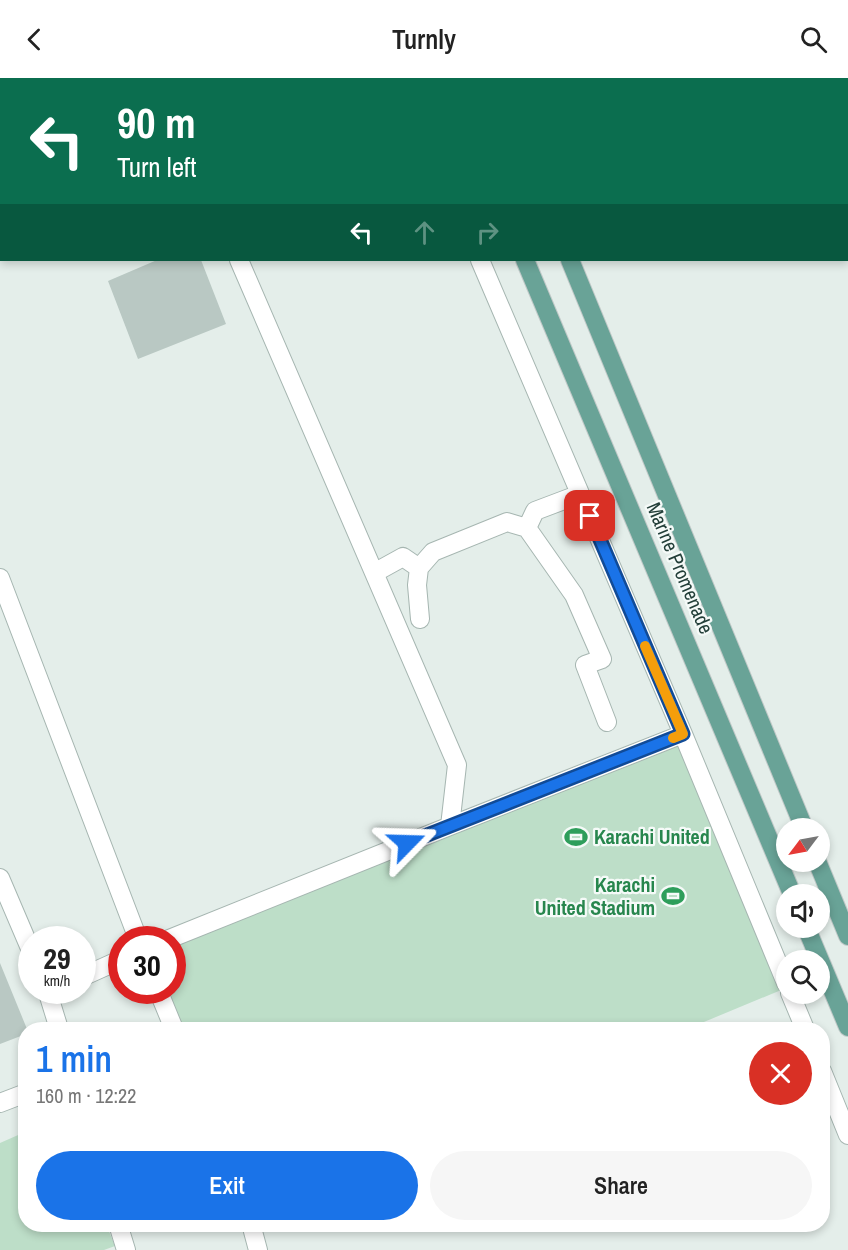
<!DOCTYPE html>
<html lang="en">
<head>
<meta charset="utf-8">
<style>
  :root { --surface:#fff; --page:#f6f6f6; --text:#222; --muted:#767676; --accent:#1a73e8 }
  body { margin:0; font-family:"Archivo Narrow",sans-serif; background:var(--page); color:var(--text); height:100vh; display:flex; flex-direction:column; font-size:22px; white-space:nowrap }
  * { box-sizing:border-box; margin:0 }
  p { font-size:20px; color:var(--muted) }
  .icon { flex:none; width:33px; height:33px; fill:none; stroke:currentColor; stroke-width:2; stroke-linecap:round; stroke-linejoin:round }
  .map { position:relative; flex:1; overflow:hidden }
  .side { position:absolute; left:18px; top:944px; width:812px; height:210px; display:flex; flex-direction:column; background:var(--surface); border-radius:24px; box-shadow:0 3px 9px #0003 }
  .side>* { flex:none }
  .top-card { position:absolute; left:0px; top:0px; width:849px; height:183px; box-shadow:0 3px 9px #0003; background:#0b6e4f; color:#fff; overflow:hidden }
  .needle { width:39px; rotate:238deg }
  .controls { position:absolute; left:776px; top:740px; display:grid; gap:12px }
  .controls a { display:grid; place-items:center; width:54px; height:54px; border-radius:50%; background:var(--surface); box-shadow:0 3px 9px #0003; font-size:30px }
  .speed { position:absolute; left:18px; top:848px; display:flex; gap:12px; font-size:30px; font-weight:700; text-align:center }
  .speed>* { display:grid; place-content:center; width:78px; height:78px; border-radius:50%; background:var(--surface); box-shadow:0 3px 9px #0003; line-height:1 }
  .speed small { font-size:15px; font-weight:400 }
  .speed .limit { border:9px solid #d22; background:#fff; color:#111 }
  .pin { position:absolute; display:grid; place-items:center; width:51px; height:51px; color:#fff; margin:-26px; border-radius:12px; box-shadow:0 3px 9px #0006 }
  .me { position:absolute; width:66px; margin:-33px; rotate:68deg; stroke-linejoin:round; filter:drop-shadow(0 0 4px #0008) }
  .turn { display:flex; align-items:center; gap:21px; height:126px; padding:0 18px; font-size:27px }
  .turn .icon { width:78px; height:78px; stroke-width:2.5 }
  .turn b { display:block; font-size:42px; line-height:51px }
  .lanes { display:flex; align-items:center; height:57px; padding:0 18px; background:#0003; justify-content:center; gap:30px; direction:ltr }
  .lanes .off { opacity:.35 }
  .round { display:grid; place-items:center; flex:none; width:63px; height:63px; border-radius:32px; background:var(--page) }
  .summary { display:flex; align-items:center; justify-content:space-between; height:102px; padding:0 18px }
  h1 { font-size:36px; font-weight:600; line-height:45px; color:var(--accent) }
  .primary-button { display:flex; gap:12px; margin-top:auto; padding:12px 18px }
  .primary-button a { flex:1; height:69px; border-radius:36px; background:var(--accent); color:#fff; font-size:24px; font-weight:600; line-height:69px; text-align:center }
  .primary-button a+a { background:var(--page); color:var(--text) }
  header { display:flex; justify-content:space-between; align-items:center; height:78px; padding:0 18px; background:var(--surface); font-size:27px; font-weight:600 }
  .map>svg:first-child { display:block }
</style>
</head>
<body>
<header><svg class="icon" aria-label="back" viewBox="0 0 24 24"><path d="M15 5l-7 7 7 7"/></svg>Turnly<svg class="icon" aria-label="search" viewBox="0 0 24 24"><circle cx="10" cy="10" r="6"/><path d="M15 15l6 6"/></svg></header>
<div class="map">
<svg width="848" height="1172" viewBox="0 0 848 1172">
  <rect width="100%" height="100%" fill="#e4eeea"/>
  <!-- green -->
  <path fill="#bddec8" d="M683 656 786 910 687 951H174L158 912H172V861Z
    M25 1054 26 1146H106L115 1168 104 1172H0V1065Z"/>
  <!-- building -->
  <path fill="#b9c8c3" d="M157 182H201L226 246 138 281 108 203Z
    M0 885 27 951H26V956L0 966Z"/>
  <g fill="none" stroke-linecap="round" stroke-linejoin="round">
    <!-- minor casing -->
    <g stroke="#a6b6b1" stroke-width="20">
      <path id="minor" d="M148 0 149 2
        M403 0V2
        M129 2 132 0
        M0 56 2 55
        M239 182 457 687 450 748
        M480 182 683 656 786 905
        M527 450 535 433 580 416
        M419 490 417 507 420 541
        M374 495 403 479 419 490 433 474 507 444 527 450 574 517 602 581 585 587 607 644
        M0 500 138 861
        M0 800 32 875
        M169 861 450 748 683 656
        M82 899 122 881
        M47 912 59 951
        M158 912 174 951
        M790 915 805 951
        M822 993 848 1057
        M0 1025 26 1015
        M118 1146 126 1172
        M251 1146 258 1172"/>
    </g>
    <!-- major casing -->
    <g stroke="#c1c9c8" stroke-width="20">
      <path id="major" d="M449 0 450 2
        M494 0 495 2
        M525 182 792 816
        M570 182 804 750
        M817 783 848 858
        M806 849 848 949"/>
    </g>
    <!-- minor -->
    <use href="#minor" stroke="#fff" stroke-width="18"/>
    <!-- major -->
    <use href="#major" stroke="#69a397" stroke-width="18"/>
  </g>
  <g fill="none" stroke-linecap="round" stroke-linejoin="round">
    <!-- route casing -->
    <g stroke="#114b97" stroke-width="15">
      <path id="route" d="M407 765 683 656 590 438"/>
    </g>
    <!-- route -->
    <use href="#route" stroke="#1a73e8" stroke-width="10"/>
    <!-- slow -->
    <path stroke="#f59e0b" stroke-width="10" d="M645 568 683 656 673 660"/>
  </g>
  <!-- icons -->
  <defs>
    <g id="stadium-bare" transform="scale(1.8)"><path d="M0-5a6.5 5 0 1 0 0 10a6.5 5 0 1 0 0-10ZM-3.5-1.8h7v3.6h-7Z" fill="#2e9e5b" stroke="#f5faf8" stroke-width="2.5" paint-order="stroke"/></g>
  </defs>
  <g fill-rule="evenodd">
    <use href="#stadium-bare" x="576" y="759"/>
    <use href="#stadium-bare" x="673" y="818"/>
  </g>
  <g text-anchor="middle" stroke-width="4.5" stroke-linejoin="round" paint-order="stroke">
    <!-- street labels -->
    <g font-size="20" fill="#233f39" stroke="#f5faf8">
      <text transform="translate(680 490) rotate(67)" y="7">Marine Promenade</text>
    </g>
    <!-- leisure labels -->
    <g font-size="20" font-weight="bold" fill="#27864d" stroke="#f5faf8" text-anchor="start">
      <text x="594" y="766">Karachi United</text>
      <text x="655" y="814" text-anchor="end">Karachi<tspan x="655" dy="23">United Stadium</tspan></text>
    </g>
  </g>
</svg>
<div class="controls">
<a><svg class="needle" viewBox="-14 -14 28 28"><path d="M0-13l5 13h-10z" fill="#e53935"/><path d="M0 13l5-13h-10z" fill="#767676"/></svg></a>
<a><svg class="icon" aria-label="sound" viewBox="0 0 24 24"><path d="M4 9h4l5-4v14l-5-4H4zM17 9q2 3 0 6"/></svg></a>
<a><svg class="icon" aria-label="search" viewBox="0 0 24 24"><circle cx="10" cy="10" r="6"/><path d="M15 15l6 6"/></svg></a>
</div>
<div class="speed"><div>29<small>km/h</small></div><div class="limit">30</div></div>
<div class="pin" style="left:590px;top:438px;background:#d93025"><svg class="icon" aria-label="arrive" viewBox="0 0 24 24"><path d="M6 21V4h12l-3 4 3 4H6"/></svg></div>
<svg class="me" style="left:407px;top:765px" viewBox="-20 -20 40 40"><path d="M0-17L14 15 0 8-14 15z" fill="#1a73e8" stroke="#fff" stroke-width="4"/></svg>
<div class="top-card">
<div class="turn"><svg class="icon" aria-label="left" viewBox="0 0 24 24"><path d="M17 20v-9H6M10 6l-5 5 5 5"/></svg><div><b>90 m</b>Turn left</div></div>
<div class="lanes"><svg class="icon" aria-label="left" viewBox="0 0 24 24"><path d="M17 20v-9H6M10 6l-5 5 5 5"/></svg><svg class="icon off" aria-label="ahead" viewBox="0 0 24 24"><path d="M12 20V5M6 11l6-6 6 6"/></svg><svg class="icon off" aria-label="right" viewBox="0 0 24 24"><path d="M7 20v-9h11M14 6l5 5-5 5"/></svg></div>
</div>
<section class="side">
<div class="summary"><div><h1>1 min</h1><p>160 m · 12:22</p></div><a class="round" style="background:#d93025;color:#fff"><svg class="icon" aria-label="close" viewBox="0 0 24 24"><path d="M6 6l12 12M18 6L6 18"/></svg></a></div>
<div class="primary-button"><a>Exit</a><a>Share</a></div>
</section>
</div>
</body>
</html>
